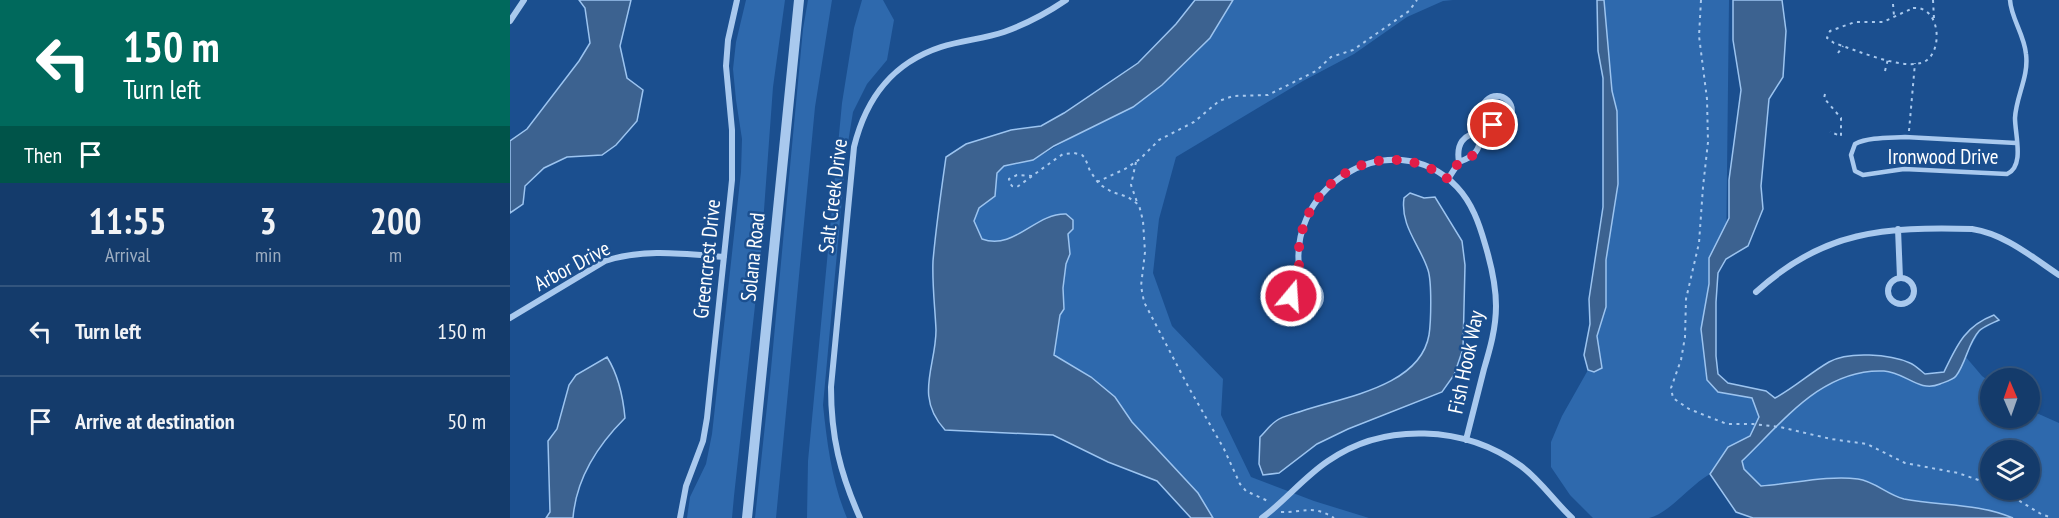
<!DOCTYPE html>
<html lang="en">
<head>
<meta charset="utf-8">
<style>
  :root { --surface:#143b6b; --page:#1d4271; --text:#f1f3f6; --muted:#9dadc1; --line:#33557e }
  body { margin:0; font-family:"PT Sans Narrow",sans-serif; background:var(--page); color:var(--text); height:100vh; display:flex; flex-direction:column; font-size:22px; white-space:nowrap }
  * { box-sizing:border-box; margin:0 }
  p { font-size:20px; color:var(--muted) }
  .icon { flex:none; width:33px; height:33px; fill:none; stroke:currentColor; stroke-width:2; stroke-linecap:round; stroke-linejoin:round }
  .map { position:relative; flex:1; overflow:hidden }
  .side { display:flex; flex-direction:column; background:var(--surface); width:510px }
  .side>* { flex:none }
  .guide { background:#00695c; color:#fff; overflow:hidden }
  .needle { width:39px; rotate:358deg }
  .tools { position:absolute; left:1470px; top:368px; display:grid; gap:12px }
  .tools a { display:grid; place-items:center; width:60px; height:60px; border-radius:50%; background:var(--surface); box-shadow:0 2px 4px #0004,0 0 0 2px var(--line); font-size:30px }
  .pin { position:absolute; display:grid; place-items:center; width:51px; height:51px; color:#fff; margin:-26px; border:3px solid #fff; border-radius:50%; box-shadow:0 2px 6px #0007 }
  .me { position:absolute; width:66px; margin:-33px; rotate:18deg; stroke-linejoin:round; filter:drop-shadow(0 0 4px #0008) }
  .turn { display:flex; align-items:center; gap:21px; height:126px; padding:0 24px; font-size:27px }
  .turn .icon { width:78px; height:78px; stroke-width:2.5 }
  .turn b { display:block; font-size:42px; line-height:51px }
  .then { display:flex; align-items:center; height:57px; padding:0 24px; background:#0003; gap:12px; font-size:22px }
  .eta { display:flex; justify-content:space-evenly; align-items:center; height:102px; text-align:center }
  .eta b { font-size:36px; font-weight:800; line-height:42px }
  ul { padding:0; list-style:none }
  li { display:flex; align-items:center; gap:18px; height:90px; padding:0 24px; border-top:2px solid var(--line) }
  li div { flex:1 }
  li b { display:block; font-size:22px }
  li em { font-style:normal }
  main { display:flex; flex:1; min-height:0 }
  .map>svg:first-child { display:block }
</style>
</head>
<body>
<main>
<section class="side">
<div class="guide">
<div class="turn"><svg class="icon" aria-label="left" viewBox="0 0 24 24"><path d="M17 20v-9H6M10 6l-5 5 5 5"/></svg><div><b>150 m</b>Turn left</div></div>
<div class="then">Then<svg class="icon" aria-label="arrive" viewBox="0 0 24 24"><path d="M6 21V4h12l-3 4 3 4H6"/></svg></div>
</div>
<div class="eta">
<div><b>11:55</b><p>Arrival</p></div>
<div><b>3</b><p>min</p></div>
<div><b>200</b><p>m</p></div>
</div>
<ul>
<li><svg class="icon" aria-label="left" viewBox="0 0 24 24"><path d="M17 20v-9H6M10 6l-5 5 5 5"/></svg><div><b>Turn left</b></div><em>150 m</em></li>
<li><svg class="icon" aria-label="arrive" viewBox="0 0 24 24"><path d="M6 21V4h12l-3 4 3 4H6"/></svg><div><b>Arrive at destination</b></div><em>50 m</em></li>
</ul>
</section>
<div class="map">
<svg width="1549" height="518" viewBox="0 0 1549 518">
  <rect width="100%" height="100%" fill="#1b4f8f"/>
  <!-- green -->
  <path fill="#2e69ad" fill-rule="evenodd" d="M236 0H275L263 87 251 251 224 496 222 518H177L180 497 196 464 202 434 231 172 232 139 226 100 223 69 226 42Z
    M298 0H322L305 107 266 518H245L261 369 293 29Z
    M352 0H373L384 20 377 60 357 84 343 112 336 155 313 405C317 443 322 483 337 518H297L298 461 332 103 344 28Z
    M723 0H943L933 1 897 17 844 54 793 81 666 157 649 219 643 273 662 326 713 379 711 415 741 477 804 501 859 518H703L688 493 622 422 605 397 581 377 544 355 550 315 554 309 553 288 556 264 560 254 558 234 549 214 541 216C520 228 497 248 472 239L463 221 469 208 485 196 487 173 494 166 523 160 652 85 700 38Z
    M1087 0H1219L1216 259 1208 273 1206 302V356L1208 374 1218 383 1256 391 1265 398C1284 388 1300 373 1319 362 1338 351 1380 355 1400 363 1405 365 1411 371 1415 374L1434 372C1446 345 1456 326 1484 315L1489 320 1470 331 1455 356 1472 376 1480 382V417H1520V410L1549 423V518H1243L1226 512 1200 474C1180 485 1160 513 1139 518 1126 518 1098 518 1083 518L1060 495 1041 467V442L1052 416 1078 370 1074 355 1080 324 1079 299 1093 207V78L1088 51ZM1480 450H1520V489H1480Z"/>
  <!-- water -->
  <path fill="#3c6290" stroke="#9cc4f0" stroke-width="1.5" d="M69 0H121L110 46 117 78 133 90 127 121 106 145 92 155 57 157 34 168 15 186 13 204 0 213V141L17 129 69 61 80 43 75 8Z
    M685 0H723L700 38 652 85 623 107 544 146 523 160 494 166 487 173 485 196 469 208 464 221 472 239C504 251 525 213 556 214L563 220V229L558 234 560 254 556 264 553 288 554 309 550 315 544 355 581 377 605 397 622 422 688 493 703 518H681L647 481 598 462 543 435 435 430C404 396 426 367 426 330 425 307 422 284 423 261 426 226 431 192 436 157L456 144 501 130 531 126 554 113 628 63 666 24Z
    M1087 0H1094L1102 91 1107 111 1108 184 1096 260V307L1087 336 1092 368 1084 372 1078 370 1074 355 1080 324 1079 299 1093 207V78L1088 51Z
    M1223 0H1272L1276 31 1273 77 1259 99 1251 186 1253 209 1238 246 1216 259 1208 273 1206 302V356L1208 374 1218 383 1256 391 1265 398C1284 388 1300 373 1319 362 1338 351 1380 354 1400 363 1405 365 1411 371 1415 374L1434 372C1447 345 1455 326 1484 315L1489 320C1483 323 1474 326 1469 331 1458 343 1456 363 1446 376 1443 380 1435 382 1430 384 1409 393 1395 372 1374 371 1312 368 1272 423 1232 461L1234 469 1251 486C1282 484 1317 475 1348 479 1364 481 1378 495 1394 499 1431 506 1468 503 1503 518H1243L1226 512 1200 474 1218 447 1240 436 1249 417 1242 398 1208 392 1197 380 1191 329 1199 284V258L1219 218V180L1231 90 1223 40Z
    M900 193 914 198 925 197 952 241 955 265 953 349 944 375 932 392 838 429 807 444 769 473 753 475 749 464 750 437C755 432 760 425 766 421 772 416 784 414 792 411 833 397 910 387 919 335 921 322 922 282 918 270 910 245 890 226 894 198Z
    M97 357C109 376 113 396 115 418 88 445 66 479 63 518H36L40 512 38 441 47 429 59 385 66 375Z"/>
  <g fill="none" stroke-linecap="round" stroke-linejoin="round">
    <!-- path -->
    <path stroke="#a9c9ee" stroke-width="2" stroke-dasharray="3 4.5" stroke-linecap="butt" d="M1191 0 1189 36 1197 99 1198 142 1193 187 1189 243 1176 299 1175 337 1171 360 1161 388 1163 398 1179 409 1217 424H1243L1270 427 1321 439 1357 444 1395 463 1448 473 1480 484
      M1423 0 1424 19
      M1383 4 1384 16
      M1403 8C1432 5 1434 57 1411 63 1389 69 1346 50 1324 43L1317 38 1320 31 1345 22H1373Z
      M1328 53 1333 46
      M1375 71 1378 59
      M1315 94 1314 98 1331 118V136L1320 132
      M1399 131 1405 63
      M626 162 621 185 627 202
      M522 176 507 175 499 179V182L502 186 507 187 547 158 553 154 564 153 572 155 575 158 580 171 589 184 602 192 618 197 629 205 633 221 635 252 631 286 634 302 679 388 714 449 730 484 736 491 760 502
      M587 182 615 169 630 159 649 140 684 122 709 101 723 96 758 95 806 71 821 57 843 50 899 11 907 0
      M1490 489 1531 514 1542 518
      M771 512C793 513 802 504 824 518"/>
    <!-- service -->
    <path stroke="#a9c9ee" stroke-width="4.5" d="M1500 0C1501 18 1514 34 1516 54 1519 77 1506 96 1505 118 1505 135 1515 166 1497 174L1394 169 1353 175 1345 171 1341 155 1345 144C1359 137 1380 138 1395 137L1506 143"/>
    <!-- minor -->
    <path stroke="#a9c9ee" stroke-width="6" d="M0 21 14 0
      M972 111a15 15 0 1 1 30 0a15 15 0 1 1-30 0Z
      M949 162C978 151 964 141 978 123
      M949 162C946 144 953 134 971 132
      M938 179 949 162
      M1388 229 1390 278
      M1378 291a13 13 0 1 1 26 0a13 13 0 1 1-26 0Z
      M781 297a15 15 0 1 1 30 0a15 15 0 1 1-30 0Z
      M792 283C767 189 881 119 947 187 962 203 969 223 975 244 981 264 986 285 986 306 986 328 980 349 974 369 968 393 962 416 956 440
      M1246 292C1314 230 1374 227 1462 229 1495 234 1522 257 1549 275
      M0 318 95 261C134 248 175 254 214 257
      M170 518 176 486 193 441 197 418 222 180V130L216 66 218 40 227 0
      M350 518C330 473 321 437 321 387L344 147C356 98 382 63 431 47 452 40 474 39 494 32 516 24 537 13 556 0
      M752 518C775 501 794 477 818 461 874 422 955 425 1011 466 1030 480 1044 501 1062 518"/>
    <!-- tertiary -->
    <path stroke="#a9c9ee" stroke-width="10" d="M237 518 289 0"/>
  </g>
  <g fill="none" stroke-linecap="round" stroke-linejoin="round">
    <!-- route -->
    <path stroke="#e11d48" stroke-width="10" stroke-dasharray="0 18" d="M781 296 783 289 792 282C773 212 837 142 909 164 920 167 928 173 938 179 941 174 944 167 949 163 955 157 964 158 969 149 974 139 969 134 978 123L983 125"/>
  </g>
  <g text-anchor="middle" stroke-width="5" stroke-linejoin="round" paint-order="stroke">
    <!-- street labels -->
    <g font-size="21" fill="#fff" stroke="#1b4f8f">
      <text x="1433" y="164">Ironwood Drive</text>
      <text transform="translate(323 196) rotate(-83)" y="7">Salt Creek Drive</text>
      <text transform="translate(243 257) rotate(-84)" y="7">Solana Road</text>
      <text transform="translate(197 259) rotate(-84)" y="7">Greencrest Drive</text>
      <text transform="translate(62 266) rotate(-28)" y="7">Arbor Drive</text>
      <text transform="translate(956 362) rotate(-78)" y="7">Fish Hook Way</text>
    </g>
  </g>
</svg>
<div class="tools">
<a><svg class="needle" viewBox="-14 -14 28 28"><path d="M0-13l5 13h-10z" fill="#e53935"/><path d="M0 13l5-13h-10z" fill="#9dadc1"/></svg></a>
<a><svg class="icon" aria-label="layers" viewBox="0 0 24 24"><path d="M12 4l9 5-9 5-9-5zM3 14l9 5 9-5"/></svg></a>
</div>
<div class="pin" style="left:983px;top:125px;background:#d93025"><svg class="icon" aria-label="arrive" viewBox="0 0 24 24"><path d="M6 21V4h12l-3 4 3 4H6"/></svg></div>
<svg class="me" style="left:781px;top:296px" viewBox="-20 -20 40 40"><circle r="17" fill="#e11d48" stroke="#fff" stroke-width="3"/><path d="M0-11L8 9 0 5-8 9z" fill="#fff"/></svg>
</div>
</main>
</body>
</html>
